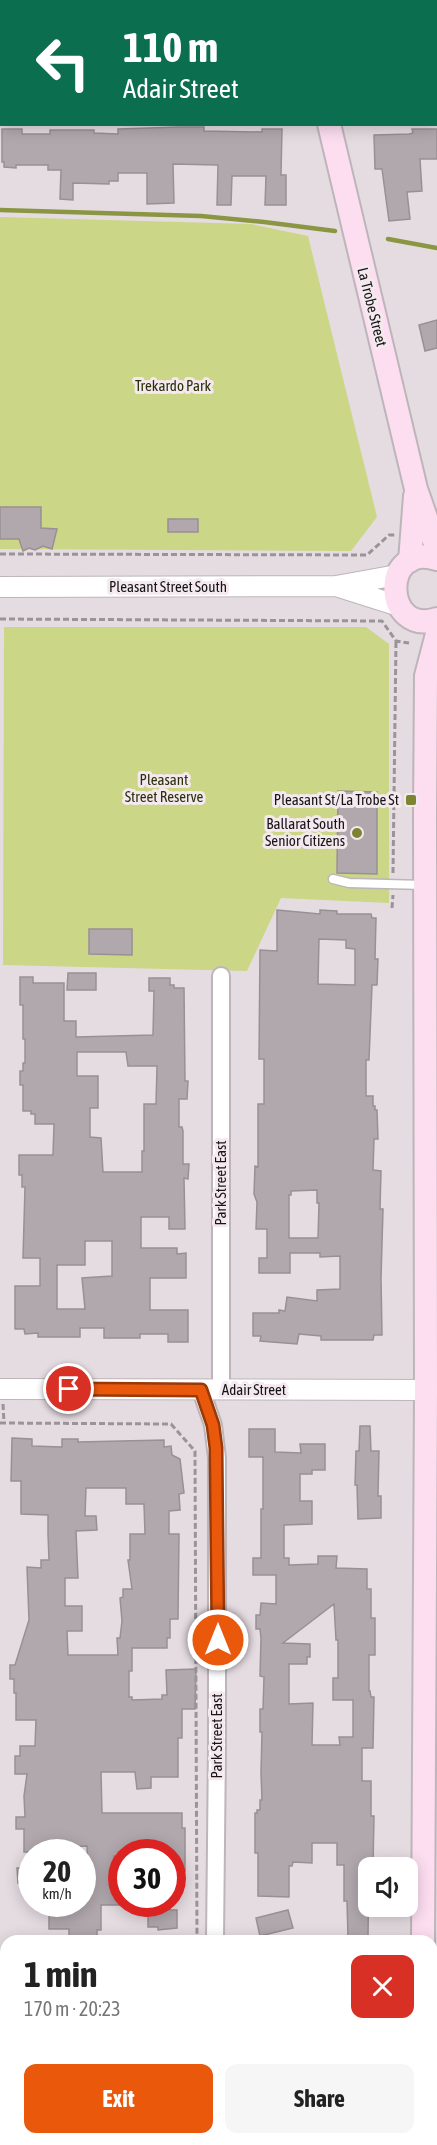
<!DOCTYPE html>
<html lang="en">
<head>
<meta charset="utf-8">
<style>
  :root { --surface:#fff; --page:#f6f6f6; --text:#222; --muted:#767676; --accent:#ea580c }
  body { margin:0; font-family:"Asap Condensed",sans-serif; background:var(--page); color:var(--text); height:100vh; display:flex; flex-direction:column; font-size:22px; white-space:nowrap }
  * { box-sizing:border-box; margin:0 }
  p { font-size:20px; color:var(--muted) }
  .icon { flex:none; width:33px; height:33px; fill:none; stroke:currentColor; stroke-width:2; stroke-linecap:round; stroke-linejoin:round }
  .map { position:relative; flex:1; overflow:hidden }
  .drawer { position:absolute; left:0px; top:1935px; width:438px; height:210px; display:flex; flex-direction:column; background:var(--surface); border-radius:18px 18px 0 0; box-shadow:0 3px 15px #0003 }
  .drawer>* { flex:none }
  .guide { position:absolute; left:0px; top:0px; width:438px; height:126px; box-shadow:0 3px 15px #0003; background:#0b6e4f; color:#fff; overflow:hidden }
  .fabs { position:absolute; left:358px; top:1857px; display:grid; gap:12px }
  .fabs a { display:grid; place-items:center; width:60px; height:60px; border-radius:12px; background:var(--surface); box-shadow:0 3px 15px #0003; font-size:30px }
  .speed { position:absolute; left:18px; top:1839px; display:flex; gap:12px; font-size:30px; font-weight:700; text-align:center }
  .speed>* { display:grid; place-content:center; width:78px; height:78px; border-radius:50%; background:var(--surface); box-shadow:0 3px 15px #0003; line-height:1 }
  .speed small { font-size:15px; font-weight:400 }
  .speed .limit { border:9px solid #d22; background:#fff; color:#111 }
  .pin { position:absolute; display:grid; place-items:center; width:51px; height:51px; color:#fff; margin:-26px; border:3px solid #fff; border-radius:50%; box-shadow:0 2px 6px #0007 }
  .me { position:absolute; width:66px; margin:-33px; rotate:0deg; stroke-linejoin:round; filter:drop-shadow(0 0 4px #0008) }
  .turn { display:flex; align-items:center; gap:21px; height:126px; padding:0 24px; font-size:27px }
  .turn .icon { width:78px; height:78px; stroke-width:2.5 }
  .turn b { display:block; font-size:42px; line-height:51px }
  .round { display:grid; place-items:center; flex:none; width:63px; height:63px; border-radius:12px; background:var(--page) }
  .head { display:flex; align-items:center; justify-content:space-between; height:102px; padding:0 24px }
  h1 { font-size:36px; font-weight:700; line-height:45px }
  .button { display:flex; gap:12px; margin-top:auto; padding:12px 24px }
  .button a { flex:1; height:69px; border-radius:12px; background:var(--accent); color:#fff; font-size:24px; font-weight:700; line-height:69px; text-align:center }
  .button a+a { background:var(--page); color:var(--text) }
  .map>svg:first-child { display:block }
</style>
</head>
<body>
<div class="map">
<svg width="437" height="2145" viewBox="0 0 437 2145">
  <rect width="100%" height="100%" fill="#e5dce1"/>
  <!-- green -->
  <path fill="#cbd686" d="M0 217 251 224 308 236 377 517 351 551 0 549Z
    M4 627H366L389 644V903L281 898 247 971 3 965Z"/>
  <g fill="none" stroke-linecap="round" stroke-linejoin="round">
    <!-- stream -->
    <path stroke="#8b9642" stroke-width="4.5" d="M0 210 201 216 264 222 335 231
      M388 239 437 248"/>
  </g>
  <!-- building -->
  <path fill="#b1a8ad" stroke="#989094" stroke-width="1.5" fill-rule="evenodd" d="M179 127H204V131L262 132V129H282L281 175H286V205H265L266 176H232L231 205H217L218 165 173 164 174 203 147 204V173H118V181H109V184L73 183V200L60 199 61 170H48V165H16V168L4 167V162H2V129H22V134H50V130H94V133L118 134V129Z
    M412 129H437V159H420L422 191 407 192 410 219 389 221 382 169H375L374 135 409 134 413 133Z
    M437 320V348L425 351 419 325Z
    M0 507H41V528L57 529 52 549 43 546 35 550 29 548 23 551 19 539H0Z
    M168 519H198V532H168Z
    M338 791 377 792V874L337 873Z
    M277 910 320 914V910L337 911V914H371L372 918H376L375 959H378L377 985H372L369 1060H366V1096H373V1106H375V1110H377L378 1139H374L373 1170 381 1171 380 1209H383L381 1278 382 1335H374L373 1340H321V1336L299 1334 297 1344 260 1341 261 1336H253V1313H279V1310L285 1311 287 1297 317 1301V1290L340 1289V1256L320 1257V1253H290V1273H259V1258H267V1229H256L257 1202 254 1194 255 1166 258 1167V1104H264V1059H259L260 950 277 951ZM319 939 346 940V948L355 949V985L318 984ZM317 1190V1203H319L318 1238H289V1195H291V1191Z
    M89 929H132V955L89 954Z
    M68 973H96V990H67Z
    M20 977H33V983H64V1021H76V1037L153 1035 154 991H149V978H170V985H174V988H184L185 1081H188L187 1099H179V1127H182L183 1131V1164H189L188 1179 184 1178 185 1229H169V1217H141V1248H177V1254L186 1253V1278H150V1310H188V1342H168V1334H140V1338H104V1328H80V1337H38V1333L25 1334 24 1329H15V1286H40V1258H23L25 1187H22V1175H19V1155H53L54 1124H35V1114H31V1111H23V1085H20V1071H23V1063H25V1039H23V1005H20ZM77 1052H126L128 1066H157L156 1104H144V1151H142V1172H103L101 1138 90 1137V1108H98V1076H77ZM85 1241H112V1276L82 1278 85 1309H57V1265H85Z
    M360 1426H370L371 1451H379L378 1496H381V1518L358 1519 357 1485H355L356 1451H359Z
    M249 1429H275V1452L301 1453 300 1444H325V1470H312V1474H300V1501H312V1524L284 1525V1558H289V1565L318 1564V1556H337L336 1568 367 1569V1589H371V1618H375V1655H369V1691H370L371 1697H374L373 1748H362V1781H371V1816H374L373 1866H369L368 1936 348 1937 347 1901H344V1865H337V1843H312V1863L293 1862 292 1866H289V1897L258 1896V1853H255V1813H257V1810H260V1800H262L261 1773 262 1732H260V1709H263L264 1677 260 1676 261 1638 260 1629H256V1615H260L261 1603 276 1604V1575H253V1558H261V1509H263V1457H249ZM334 1604 336 1640H338V1678H333V1700H353V1737H339L340 1745H312L313 1703 289 1704V1664H307V1657H310V1644L283 1643Z
    M12 1438 32 1439V1446L62 1447V1439H78V1442L164 1440V1447L171 1446 172 1455 180 1459 184 1493 179 1494 180 1510 169 1511V1534H179L178 1619H170V1638H167V1648H132V1671H129V1697H132V1700L162 1699V1695H167L166 1670 196 1669 195 1709H182V1738H178V1777H151V1788L137 1789 135 1772H101L102 1813H182V1828H185V1871H172V1852H118V1856H114V1893H122V1904H145V1905H101V1930H97V1941H69V1929H49V1904H82V1893H89L87 1846 63 1847V1852H24V1829H16V1817H25L24 1796 27 1774H15V1756H20V1746H35L36 1720H16V1693H14V1679H10V1665H15L29 1620 27 1567 41 1568V1560H49L48 1534V1515L21 1514V1481H11ZM86 1488H126V1504H144L145 1534H130V1560H128L132 1589H123V1597L120 1598 122 1621 120 1638H117L118 1655H68L67 1631H82V1606H65V1578H78L76 1531 97 1530 96 1516H85Z
    M17 1868H32V1882L18 1883Z
    M145 1904H170V1910H177V1928L158 1930V1927H148V1916H144Z
    M288 1910 293 1928 260 1936 256 1918Z"/>
  <g fill="none" stroke-linecap="round" stroke-linejoin="round">
    <!-- service casing -->
    <g stroke="#bdb5b9" stroke-width="11">
      <path id="service" d="M185 2V0
        M333 879 349 883 424 885"/>
    </g>
    <!-- minor casing -->
    <g stroke="#bdb5b9" stroke-width="20">
      <path id="minor" d="M0 80H2
        M436 83H437
        M201 1390 213 1425 217 1458V1744L215 1941
        M221 1390V976
        M214 2145V2139"/>
    </g>
    <!-- tertiary casing -->
    <g stroke="#bdb5b9" stroke-width="22">
      <path id="tertiary" d="M0 587 336 586 397 575
        M339 587 399 606
        M0 1389 426 1390"/>
    </g>
    <!-- secondary casing -->
    <g stroke="#bdb5b9" stroke-width="26">
      <path id="secondary" d="M323 2V0
        M329 124 416 489 437 549
        M437 559C380 541 383 637 437 619
        M410 561 415 496
        M423 1941 426 1390 425 815 426 676 437 634
        M432 2137 434 2145
        M410 2145 412 2139"/>
    </g>
    <!-- path -->
    <path stroke="#9a9397" stroke-width="3" stroke-dasharray="6 3" stroke-linecap="butt" d="M289 2V0
      M0 47H2
      M0 114H2
      M436 117H437
      M0 554 367 555 389 535H395
      M0 619 382 621 396 641 409 643
      M393 873 396 641
      M392 908 393 895
      M3 1404 4 1423
      M0 1423 171 1424 195 1451 197 1941"/>
    <!-- service -->
    <use href="#service" stroke="#fff" stroke-width="8"/>
    <!-- minor -->
    <use href="#minor" stroke="#fff" stroke-width="16"/>
    <!-- tertiary -->
    <use href="#tertiary" stroke="#fff" stroke-width="20"/>
    <!-- secondary -->
    <use href="#secondary" stroke="#fcdef0" stroke-width="22"/>
  </g>
  <g fill="none" stroke-linecap="round" stroke-linejoin="round">
    <!-- route casing -->
    <g stroke="#983908" stroke-width="15">
      <path id="route" d="M69 1389 201 1390 213 1425 216 1448 218 1640"/>
    </g>
    <!-- route -->
    <use href="#route" stroke="#ea580c" stroke-width="10"/>
  </g>
  <!-- markers -->
  <g fill="#7b8430" stroke="#f3e9ee" stroke-width="2">
    <rect x="405" y="794" width="12" height="12" rx="3"/>
    <circle cx="357" cy="833" r="6"/>
  </g>
  <g text-anchor="middle" stroke-width="6" stroke-linejoin="round" paint-order="stroke">
    <!-- street labels -->
    <g font-size="15" fill="#171416" stroke="#f3e9ee">
      <text transform="translate(372 307) rotate(76)" y="5">La Trobe Street</text>
      <text x="168" y="592">Pleasant Street South</text>
      <text transform="translate(221 1183) rotate(-90)" y="5">Park Street East</text>
      <text x="254" y="1395">Adair Street</text>
      <text transform="translate(217 1736) rotate(-90)" y="5">Park Street East</text>
    </g>
    <!-- park labels -->
    <g font-size="15" fill="#2b2f0a" stroke="#f3e9ee">
      <text x="173" y="391">Trekardo Park</text>
      <text x="164" y="785">Pleasant<tspan x="164" dy="17">Street Reserve</tspan></text>
    </g>
    <!-- poi labels -->
    <g font-size="15" fill="#171416" stroke="#f3e9ee" text-anchor="end">
      <text x="399" y="805">Pleasant St/La Trobe St</text>
      <text x="345" y="829">Ballarat South<tspan x="345" dy="17">Senior Citizens</tspan></text>
    </g>
  </g>
</svg>
<div class="fabs">
<a><svg class="icon" aria-label="sound" viewBox="0 0 24 24"><path d="M4 9h4l5-4v14l-5-4H4zM17 9q2 3 0 6"/></svg></a>
</div>
<div class="speed"><div>20<small>km/h</small></div><div class="limit">30</div></div>
<div class="pin" style="left:69px;top:1389px;background:#d93025"><svg class="icon" aria-label="arrive" viewBox="0 0 24 24"><path d="M6 21V4h12l-3 4 3 4H6"/></svg></div>
<svg class="me" style="left:218px;top:1640px" viewBox="-20 -20 40 40"><circle r="17" fill="#ea580c" stroke="#fff" stroke-width="3"/><path d="M0-11L8 9 0 5-8 9z" fill="#fff"/></svg>
<div class="guide">
<div class="turn"><svg class="icon" aria-label="left" viewBox="0 0 24 24"><path d="M17 20v-9H6M10 6l-5 5 5 5"/></svg><div><b>110 m</b>Adair Street</div></div>
</div>
<section class="drawer">
<div class="head"><div><h1>1 min</h1><p>170 m · 20:23</p></div><a class="round" style="background:#d93025;color:#fff"><svg class="icon" aria-label="close" viewBox="0 0 24 24"><path d="M6 6l12 12M18 6L6 18"/></svg></a></div>
<div class="button"><a>Exit</a><a>Share</a></div>
</section>
</div>
</body>
</html>
